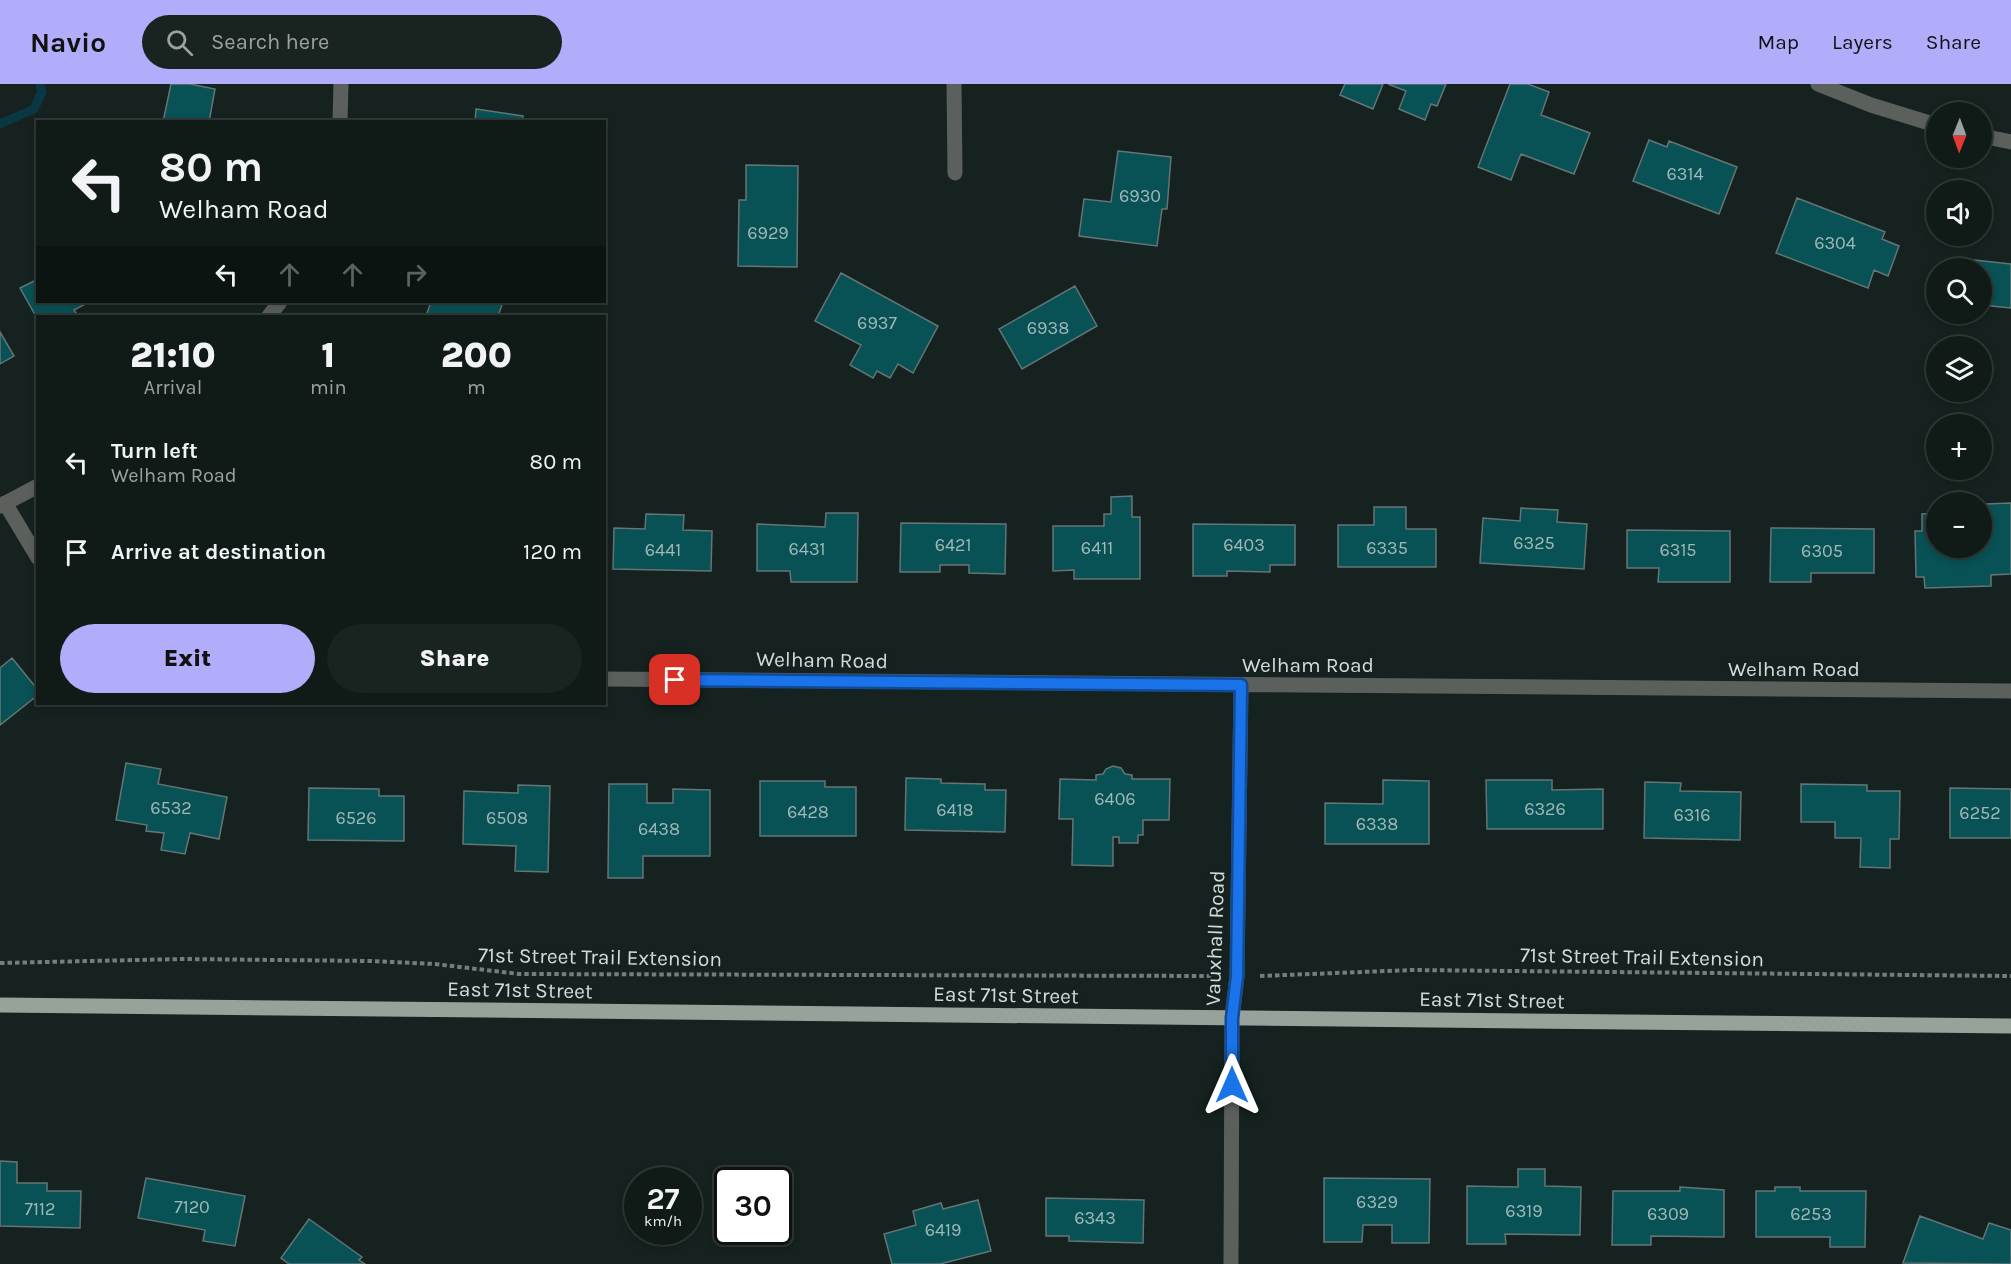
<!DOCTYPE html>
<html lang="en">
<head>
<meta charset="utf-8">
<style>
  :root { --surface:#101a17; --page:#192320; --text:#f1f3f6; --muted:#9ca1a1; --line:#303836; --accent:#b1adfa }
  body { margin:0; font-family:Karla,sans-serif; background:var(--page); color:var(--text); height:100vh; display:flex; flex-direction:column; font-size:22px; white-space:nowrap }
  * { box-sizing:border-box; margin:0 }
  p { font-size:20px; color:var(--muted) }
  .icon { flex:none; width:33px; height:33px; fill:none; stroke:currentColor; stroke-width:2; stroke-linecap:round; stroke-linejoin:round }
  .map { position:relative; flex:1; overflow:hidden }
  .drawer { position:absolute; left:36px; top:231px; width:570px; height:390px; display:flex; flex-direction:column; background:var(--surface); border-radius:0px; box-shadow:0 3px 9px #0003,0 0 0 2px var(--line) }
  .drawer>* { flex:none }
  .top-card { position:absolute; left:36px; top:36px; width:570px; height:183px; border-radius:0px; box-shadow:0 3px 9px #0003,0 0 0 2px var(--line); background:#101a17; color:var(--text); overflow:hidden }
  .needle { width:39px; rotate:181deg }
  .controls { position:absolute; left:1926px; top:18px; display:grid; gap:12px }
  .controls a { display:grid; place-items:center; width:66px; height:66px; border-radius:50%; background:var(--surface); box-shadow:0 3px 9px #0003,0 0 0 2px var(--line); font-size:30px }
  .speed { position:absolute; left:624px; top:1083px; display:flex; gap:12px; font-size:30px; font-weight:700; text-align:center }
  .speed>* { display:grid; place-content:center; width:78px; height:78px; border-radius:50%; background:var(--surface); box-shadow:0 3px 9px #0003,0 0 0 2px var(--line); line-height:1 }
  .speed small { font-size:15px; font-weight:400 }
  .speed .limit { border:3px solid #111; border-radius:9px; background:#fff; color:#111 }
  .pin { position:absolute; display:grid; place-items:center; width:51px; height:51px; color:#fff; margin:-26px; border-radius:12px; box-shadow:0 3px 9px #0006 }
  .me { position:absolute; width:66px; margin:-33px; rotate:0deg; stroke-linejoin:round; filter:drop-shadow(0 0 4px #0008) }
  .turn { display:flex; align-items:center; gap:21px; height:126px; padding:0 24px; font-size:27px }
  .turn .icon { width:78px; height:78px; stroke-width:2.5 }
  .turn b { display:block; font-size:42px; line-height:51px }
  .lanes { display:flex; align-items:center; height:57px; padding:0 24px; background:#0003; justify-content:center; gap:30px; direction:ltr }
  .lanes .off { opacity:.35 }
  .eta { display:flex; justify-content:space-evenly; align-items:center; height:102px; text-align:center }
  .eta b { font-size:36px; font-weight:800; line-height:42px }
  .cta { display:flex; gap:12px; margin-top:auto; padding:12px 24px }
  .cta a { flex:1; height:69px; border-radius:36px; background:var(--accent); color:#111; font-size:24px; font-weight:800; line-height:69px; text-align:center }
  .cta a+a { background:var(--page); color:var(--text) }
  ul { padding:0; list-style:none }
  li { display:flex; align-items:center; gap:18px; height:90px; padding:0 24px }
  li div { flex:1 }
  li b { display:block; font-size:22px }
  li em { font-style:normal }
  header { display:flex; align-items:center; gap:36px; box-sizing:border-box; height:84px; padding:0 30px; background:var(--accent); color:#111 }
  header strong { font-size:28px }
  nav { display:flex; gap:33px; margin-inline-start:auto; font-size:21px }
  .search { width:420px; height:54px; background:var(--page); display:flex; align-items:center; gap:15px; box-sizing:border-box; padding:0 21px; border-radius:33px; color:var(--muted); font-size:22px }
  .map>svg:first-child { display:block }
</style>
</head>
<body>
<header>
<strong>Navio</strong>
<div class="search"><svg class="icon" aria-label="search" viewBox="0 0 24 24"><circle cx="10" cy="10" r="6"/><path d="M15 15l6 6"/></svg>Search here</div>
<nav><a>Map</a><a>Layers</a><a>Share</a></nav>
</header>
<div class="map">
<svg width="2011" height="1180" viewBox="0 0 2011 1180">
  <rect width="100%" height="100%" fill="#15221f"/>
  <g fill="none" stroke-linecap="round" stroke-linejoin="round">
    <!-- stream -->
    <path stroke="#0a3744" stroke-width="9" d="M0 40 34 25 42 8 40 0"/>
  </g>
  <!-- building -->
  <path fill="#085154" stroke="#657475" stroke-width="1.5" d="M171 0H190L215 5 209 38H163Z
    M1345 0H1383L1373 25 1340 11Z
    M1388 0H1446L1437 22 1431 20 1425 36 1399 25 1406 7Z
    M1510 0H1528L1549 8 1541 31 1590 49 1574 90 1521 70 1511 96 1478 83Z
    M476 25 523 32 522 38H475Z
    M1649 56 1667 63 1669 57 1737 83 1719 130 1633 97Z
    M1118 67 1171 73 1167 125H1162L1157 162 1079 152 1084 115 1111 118Z
    M746 81 798 82 797 183 738 182 739 116H746Z
    M1797 114 1885 148 1882 155 1899 162 1888 192 1874 186 1868 204 1776 169Z
    M1955 174 2011 180V224L1982 221V184H1954Z
    M841 189 938 242 913 289 898 280 890 294 877 287 873 294 850 281 861 261 815 237Z
    M38 195V218H89L74 226 78 232H38V236L20 204Z
    M1075 202 1097 242 1022 285 999 245Z
    M431 218H503L498 232H426Z
    M0 248 14 272 0 280Z
    M1132 412V433H1140V495H1074V486L1053 487V442H1104V430H1111V413Z
    M2011 419V490L1991 491V502L1925 504 1924 493H1916L1915 447H1922V430L1936 429V464H1982V449L1986 448V420Z
    M1374 423H1406V445H1436V483H1338V441H1374Z
    M1521 424 1558 426 1557 438 1587 440 1584 485 1480 479 1483 434 1520 437Z
    M826 429H858L857 498H791L790 487H757V440L825 443Z
    M646 430 684 431 683 446 712 447 711 487 613 485 614 444 645 445Z
    M901 439 1006 440 1005 490 969 489V481H940V488H900Z
    M1193 440 1295 441V481H1270V488L1227 487V492H1193Z
    M1771 444 1874 445V489H1811V498H1770Z
    M1627 446 1730 447V498H1658L1659 484H1627Z
    M12 574 38 606V611L0 641V584Z
    M126 679 161 685 158 700 227 713 219 755 190 749 185 770 161 766 164 749 146 747 147 741 116 736Z
    M1113 682 1121 684 1125 690 1132 691V695H1170L1169 736H1143V751H1138V759H1119V753H1113V782L1072 781 1073 735H1059L1060 695 1096 696V691L1103 690 1106 685Z
    M906 694 941 695V699L985 700V706H1006L1005 748 905 746Z
    M1383 696 1429 697V760H1325V719L1383 720Z
    M1486 696H1552V706L1603 705V745H1487Z
    M760 697H825V703H856V752H760Z
    M1645 698 1681 699 1680 707 1741 708 1740 756 1644 754Z
    M609 700H647V719H673V705L710 706V772H643V794H608Z
    M1801 700 1867 701V707H1900L1899 755H1890V784L1860 783 1861 754H1835V738H1801Z
    M518 701 550 702 548 788 515 787 516 762 463 760 464 707 518 709Z
    M309 704 379 705V712H404V757L308 756Z
    M1950 704 2011 705V754H1950Z
    M0 1077 17 1078V1099H47V1107H81L80 1144 0 1142Z
    M1518 1085H1545V1102L1581 1103 1580 1151 1505 1150 1506 1160H1467V1102L1518 1103Z
    M146 1094 245 1112 235 1162 203 1157 205 1146 138 1134Z
    M1324 1094 1430 1095 1429 1159H1392V1141H1363L1362 1158H1324Z
    M1680 1103 1724 1106V1153L1651 1152V1161H1612L1613 1107H1680Z
    M1775 1103H1800V1107H1866L1865 1163H1830V1153H1756V1107H1775Z
    M1046 1114 1144 1116 1143 1159 1069 1157V1152H1046Z
    M978 1116 991 1167 940 1180H892L884 1150 916 1141 913 1127 941 1119 943 1125Z
    M1920 1132 1983 1155 1989 1139 2011 1146V1180L1903 1179Z
    M309 1135 362 1173 359 1176 365 1180H289L281 1174Z"/>
  <g fill="none" stroke-linecap="round" stroke-linejoin="round">
    <!-- path -->
    <path stroke="#747e7c" stroke-width="4" stroke-dasharray="4.5 3" stroke-linecap="butt" d="M0 879 183 875 371 877 435 880 519 890 1213 892
      M1260 892 1412 886 2011 892"/>
    <!-- minor -->
    <path stroke="#5b605d" stroke-width="15" d="M954 0 955 89
      M1818 0 1871 21 1936 41
      M340 38 341 0
      M1982 52 2011 58
      M269 232 280 218
      M5 419 38 474
      M0 422 38 402
      M604 595 2011 607
      M1231 1180 1232 934 1237 892 1241 601"/>
    <!-- major -->
    <path stroke="#97a29b" stroke-width="15" d="M0 921 2011 942"/>
  </g>
  <g fill="none" stroke-linecap="round" stroke-linejoin="round">
    <!-- route casing -->
    <g stroke="#114b97" stroke-width="15">
      <path id="route" d="M675 596 1241 601 1237 892 1232 934V1001"/>
    </g>
    <!-- route -->
    <use href="#route" stroke="#1a73e8" stroke-width="10"/>
  </g>
  <g text-anchor="middle" stroke-width="4.5" stroke-linejoin="round" paint-order="stroke">
    <!-- number labels -->
    <g font-size="18" fill="#a1b9b8">
      <text x="1685" y="96">6314</text>
      <text x="1140" y="118">6930</text>
      <text x="768" y="155">6929</text>
      <text x="1835" y="165">6304</text>
      <text x="877" y="245">6937</text>
      <text x="1048" y="250">6938</text>
      <text x="1534" y="465">6325</text>
      <text x="953" y="467">6421</text>
      <text x="1244" y="467">6403</text>
      <text x="1097" y="470">6411</text>
      <text x="1387" y="470">6335</text>
      <text x="807" y="471">6431</text>
      <text x="663" y="472">6441</text>
      <text x="1678" y="472">6315</text>
      <text x="1822" y="473">6305</text>
      <text x="1115" y="721">6406</text>
      <text x="171" y="730">6532</text>
      <text x="1545" y="731">6326</text>
      <text x="955" y="732">6418</text>
      <text x="808" y="734">6428</text>
      <text x="1980" y="735">6252</text>
      <text x="1692" y="737">6316</text>
      <text x="356" y="740">6526</text>
      <text x="507" y="740">6508</text>
      <text x="1377" y="746">6338</text>
      <text x="659" y="751">6438</text>
      <text x="1377" y="1124">6329</text>
      <text x="192" y="1129">7120</text>
      <text x="40" y="1131">7112</text>
      <text x="1524" y="1133">6319</text>
      <text x="1668" y="1136">6309</text>
      <text x="1811" y="1136">6253</text>
      <text x="1095" y="1140">6343</text>
      <text x="943" y="1152">6419</text>
    </g>
    <!-- street labels -->
    <g font-size="21" fill="#d4dcda" stroke="#15221f">
      <text transform="translate(822 576) rotate(1)" y="7">Welham Road</text>
      <text x="1308" y="588">Welham Road</text>
      <text x="1794" y="592">Welham Road</text>
      <text transform="translate(1215 854) rotate(-88)" y="7">Vauxhall Road</text>
      <text transform="translate(600 873) rotate(1)" y="7">71st Street Trail Extension</text>
      <text transform="translate(1642 873) rotate(1)" y="7">71st Street Trail Extension</text>
      <text transform="translate(520 906) rotate(1)" y="7">East 71st Street</text>
      <text transform="translate(1006 911) rotate(1)" y="7">East 71st Street</text>
      <text transform="translate(1492 916) rotate(1)" y="7">East 71st Street</text>
    </g>
  </g>
</svg>
<div class="controls">
<a><svg class="needle" viewBox="-14 -14 28 28"><path d="M0-13l5 13h-10z" fill="#e53935"/><path d="M0 13l5-13h-10z" fill="#9ca1a1"/></svg></a>
<a><svg class="icon" aria-label="sound" viewBox="0 0 24 24"><path d="M4 9h4l5-4v14l-5-4H4zM17 9q2 3 0 6"/></svg></a>
<a><svg class="icon" aria-label="search" viewBox="0 0 24 24"><circle cx="10" cy="10" r="6"/><path d="M15 15l6 6"/></svg></a>
<a><svg class="icon" aria-label="layers" viewBox="0 0 24 24"><path d="M12 4l9 5-9 5-9-5zM3 14l9 5 9-5"/></svg></a>
<a>+</a>
<a>−</a>
</div>
<div class="speed"><div>27<small>km/h</small></div><div class="limit">30</div></div>
<div class="pin" style="left:675px;top:596px;background:#d93025"><svg class="icon" aria-label="arrive" viewBox="0 0 24 24"><path d="M6 21V4h12l-3 4 3 4H6"/></svg></div>
<svg class="me" style="left:1232px;top:1001px" viewBox="-20 -20 40 40"><path d="M0-17L14 15 0 8-14 15z" fill="#1a73e8" stroke="#fff" stroke-width="4"/></svg>
<div class="top-card">
<div class="turn"><svg class="icon" aria-label="left" viewBox="0 0 24 24"><path d="M17 20v-9H6M10 6l-5 5 5 5"/></svg><div><b>80 m</b>Welham Road</div></div>
<div class="lanes"><svg class="icon" aria-label="left" viewBox="0 0 24 24"><path d="M17 20v-9H6M10 6l-5 5 5 5"/></svg><svg class="icon off" aria-label="ahead" viewBox="0 0 24 24"><path d="M12 20V5M6 11l6-6 6 6"/></svg><svg class="icon off" aria-label="ahead" viewBox="0 0 24 24"><path d="M12 20V5M6 11l6-6 6 6"/></svg><svg class="icon off" aria-label="right" viewBox="0 0 24 24"><path d="M7 20v-9h11M14 6l5 5-5 5"/></svg></div>
</div>
<section class="drawer">
<div class="eta">
<div><b>21:10</b><p>Arrival</p></div>
<div><b>1</b><p>min</p></div>
<div><b>200</b><p>m</p></div>
</div>
<ul>
<li><svg class="icon" aria-label="left" viewBox="0 0 24 24"><path d="M17 20v-9H6M10 6l-5 5 5 5"/></svg><div><b>Turn left</b><p>Welham Road</p></div><em>80 m</em></li>
<li><svg class="icon" aria-label="arrive" viewBox="0 0 24 24"><path d="M6 21V4h12l-3 4 3 4H6"/></svg><div><b>Arrive at destination</b></div><em>120 m</em></li>
</ul>
<div class="cta"><a>Exit</a><a>Share</a></div>
</section>
</div>
</body>
</html>
